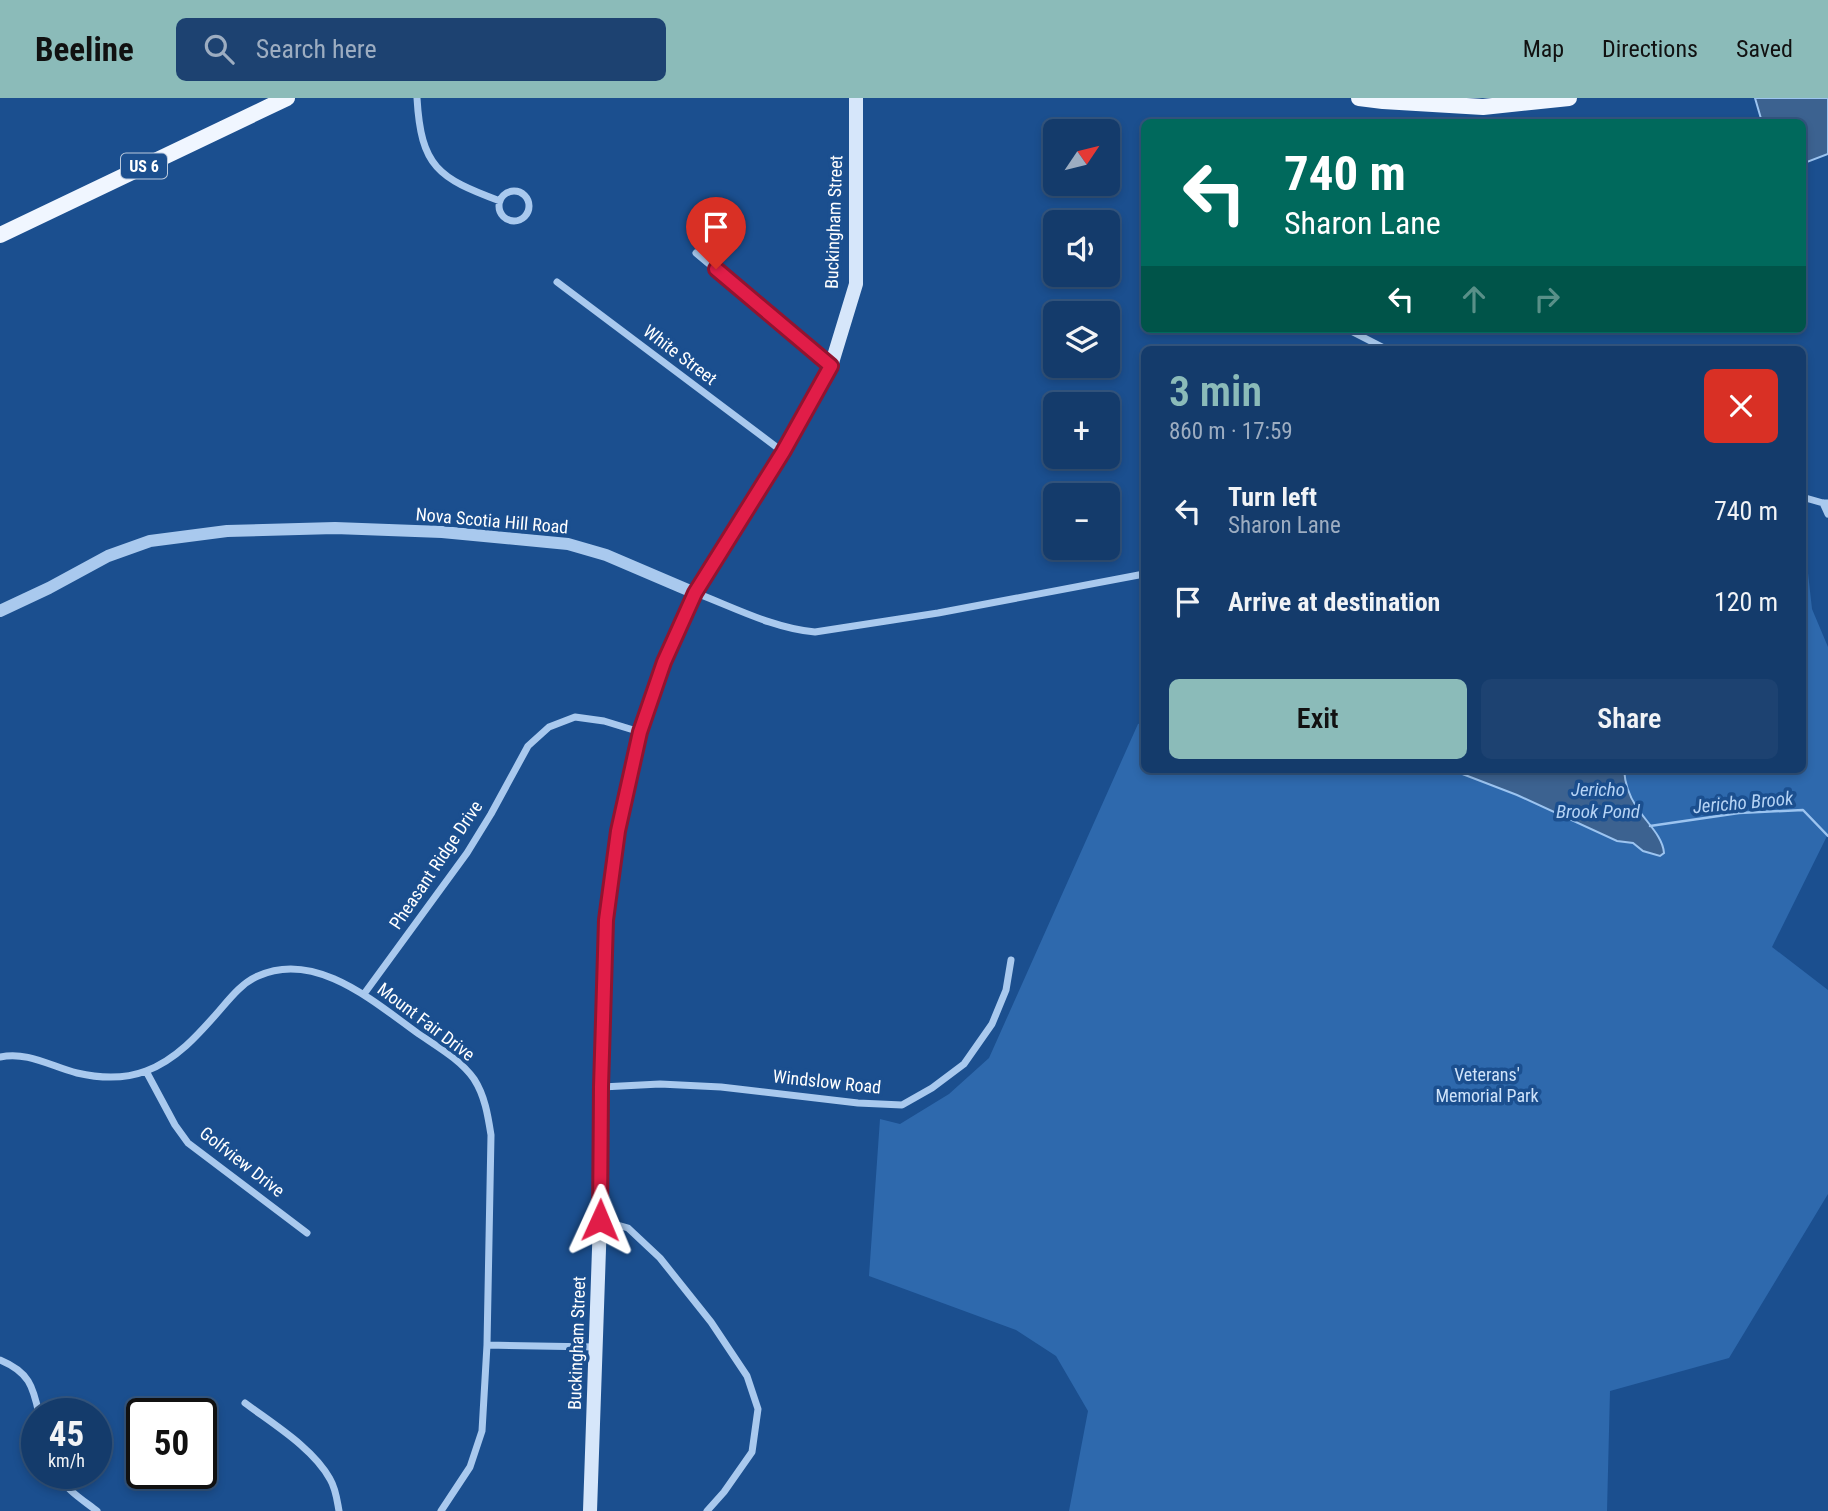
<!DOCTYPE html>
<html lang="en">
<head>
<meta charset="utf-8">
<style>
  :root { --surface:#143b6b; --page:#1d4271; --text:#f1f3f6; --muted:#9dadc1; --line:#33557e; --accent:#8bbbb9 }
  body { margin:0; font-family:"Roboto Condensed",sans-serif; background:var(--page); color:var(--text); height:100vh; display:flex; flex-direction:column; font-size:26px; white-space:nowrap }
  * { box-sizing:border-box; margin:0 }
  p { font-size:23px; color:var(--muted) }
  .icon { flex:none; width:38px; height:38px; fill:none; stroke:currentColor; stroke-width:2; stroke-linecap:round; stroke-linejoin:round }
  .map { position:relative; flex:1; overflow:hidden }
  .drawer { position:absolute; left:1141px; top:248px; width:665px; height:427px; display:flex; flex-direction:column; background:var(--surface); border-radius:10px; box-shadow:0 4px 10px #0003,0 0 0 2px var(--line) }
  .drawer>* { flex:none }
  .top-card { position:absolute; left:1141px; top:21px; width:665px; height:214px; border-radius:10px; box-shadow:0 4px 10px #0003,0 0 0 2px var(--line); background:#00695c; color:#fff; overflow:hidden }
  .needle { width:46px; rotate:55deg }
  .fabs { position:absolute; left:1043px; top:21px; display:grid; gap:14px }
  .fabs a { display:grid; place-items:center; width:77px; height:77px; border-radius:10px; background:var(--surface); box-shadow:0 4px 10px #0003,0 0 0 2px var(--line); font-size:35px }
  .speed { position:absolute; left:21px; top:1300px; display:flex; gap:14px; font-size:35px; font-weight:700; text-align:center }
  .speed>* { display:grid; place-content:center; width:91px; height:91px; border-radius:50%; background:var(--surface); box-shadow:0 4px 10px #0003,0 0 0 2px var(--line); line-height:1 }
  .speed small { font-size:18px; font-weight:400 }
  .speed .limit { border:4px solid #111; border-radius:10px; background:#fff; color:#111 }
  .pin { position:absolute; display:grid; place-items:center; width:60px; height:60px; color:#fff; margin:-72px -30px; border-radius:50% 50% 50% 0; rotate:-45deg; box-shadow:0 0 7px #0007 }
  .pin .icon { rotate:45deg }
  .me { position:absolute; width:77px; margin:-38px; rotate:1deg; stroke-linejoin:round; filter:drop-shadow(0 0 5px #0008) }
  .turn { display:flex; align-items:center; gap:24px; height:147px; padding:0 28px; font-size:32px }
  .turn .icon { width:91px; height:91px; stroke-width:2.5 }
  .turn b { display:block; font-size:49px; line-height:60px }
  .lanes { display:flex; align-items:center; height:66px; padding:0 28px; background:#0003; justify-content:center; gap:35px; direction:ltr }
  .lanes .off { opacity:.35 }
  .round { display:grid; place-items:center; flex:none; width:74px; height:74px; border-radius:10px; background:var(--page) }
  .summary { display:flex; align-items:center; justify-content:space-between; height:119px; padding:0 28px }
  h1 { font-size:42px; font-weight:600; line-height:52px; color:var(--accent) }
  .button { display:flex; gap:14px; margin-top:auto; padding:14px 28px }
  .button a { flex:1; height:80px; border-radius:10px; background:var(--accent); color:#111; font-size:28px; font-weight:600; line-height:80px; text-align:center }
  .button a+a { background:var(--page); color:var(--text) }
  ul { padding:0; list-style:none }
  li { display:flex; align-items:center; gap:21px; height:91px; padding:0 28px }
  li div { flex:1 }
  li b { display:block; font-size:26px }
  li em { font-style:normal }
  header { display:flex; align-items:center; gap:42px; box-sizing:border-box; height:98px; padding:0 35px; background:var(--accent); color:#111 }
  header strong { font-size:33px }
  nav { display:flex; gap:38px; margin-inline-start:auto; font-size:24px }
  .search { width:490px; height:63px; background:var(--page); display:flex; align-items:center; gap:18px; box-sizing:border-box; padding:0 24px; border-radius:10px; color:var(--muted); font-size:26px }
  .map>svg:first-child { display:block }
</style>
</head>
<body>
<header>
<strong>Beeline</strong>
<div class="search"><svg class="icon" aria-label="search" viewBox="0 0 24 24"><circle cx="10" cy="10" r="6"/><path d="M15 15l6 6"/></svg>Search here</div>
<nav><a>Map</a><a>Directions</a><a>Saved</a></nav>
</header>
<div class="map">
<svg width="1828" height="1413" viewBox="0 0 1828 1413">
  <rect width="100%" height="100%" fill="#1b4f8f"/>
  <!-- green -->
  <path fill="#2e69ad" d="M1803 465 1807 466 1812 511 1828 549V736L1772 849 1828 892V1096L1729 1260 1610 1293 1607 1413H1069L1088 1313 1056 1258 1016 1232 869 1178 880 1021 900 1026 949 996 989 960 1138 626 1144 624V672H1802Z"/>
  <!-- water -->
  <path fill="#3c6290" stroke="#9cc4f0" stroke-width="2" d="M1755 0H1828V56L1807 64 1803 62 1802 24H1762Z
    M1452 672H1624C1625 685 1628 696 1636 708 1645 723 1663 738 1664 755L1660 758 1643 753 1633 745 1617 743 1517 697Z"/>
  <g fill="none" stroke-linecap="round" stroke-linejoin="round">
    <!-- stream -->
    <path stroke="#9cc4f0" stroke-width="2.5" d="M1650 728 1739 715 1803 712 1828 738"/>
    <!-- minor -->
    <path stroke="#a9c9ee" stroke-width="7" d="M417 0C421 69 438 80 500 103
      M499 108a15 15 0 1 1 30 0a15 15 0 1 1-30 0Z
      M696 155 831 268
      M557 184 783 354
      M1347 231 1388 252
      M1802 399 1823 405H1828
      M1823 405 1828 416
      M696 495C733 509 775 531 815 534L938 515 1144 476
      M364 896 467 755 491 716 528 648 549 629 575 619 604 623 640 634
      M0 959C28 953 52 969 77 975 99 980 125 981 146 973 176 962 198 937 219 913 231 899 242 885 258 878 315 852 373 903 416 934 436 948 460 961 474 981 485 998 488 1018 491 1037L487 1247 482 1333 470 1369 441 1413
      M146 973 175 1027 188 1045 307 1135
      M602 989 660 986 721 989 858 1005 902 1007 932 990 964 966 992 926 1006 892 1011 862
      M600 1122 628 1130 660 1160 711 1224 747 1278 758 1311 752 1354 724 1394 707 1413
      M487 1247 596 1249
      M0 1262C29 1274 33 1288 39 1316
      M245 1305C273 1326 313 1350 330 1381 336 1391 337 1402 339 1413
      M58 1376C66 1392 83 1402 97 1413"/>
    <!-- tertiary -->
    <path stroke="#a9c9ee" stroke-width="12" d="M0 513 49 490 108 458 150 443 227 433 335 430 442 434 568 446 606 457 695 495"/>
    <!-- secondary -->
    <path stroke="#d6e6fa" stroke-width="14" d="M590 1413 600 1122 601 989 606 822 618 733 640 634 664 564 695 495 783 354 831 268 856 186V0"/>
    <!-- primary -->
    <path stroke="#f0f6ff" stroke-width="16" d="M1359 0 1383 3 1483 9 1569 0
      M0 137 287 0"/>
  </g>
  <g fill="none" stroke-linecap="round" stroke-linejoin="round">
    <!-- route casing -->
    <g stroke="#92132f" stroke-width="18">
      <path id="route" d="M600 1122 601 989 606 822 618 733 640 634 664 564 695 495 783 354 831 268 716 171"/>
    </g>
    <!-- route -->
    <use href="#route" stroke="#e11d48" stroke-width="12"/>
  </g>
  <g text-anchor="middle" stroke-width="7" stroke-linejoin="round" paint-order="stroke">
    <!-- shield labels -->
    <rect fill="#1b4f8f" stroke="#bbcadd" stroke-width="2" x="121" y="55.5" width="46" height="25" rx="5"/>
    <g font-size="16" font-weight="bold" fill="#fff">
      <text x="144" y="74">US 6</text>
    </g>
    <!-- street labels -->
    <g font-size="18" fill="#fff" stroke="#1b4f8f">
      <text transform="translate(834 124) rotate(-88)" y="6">Buckingham Street</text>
      <text transform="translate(680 257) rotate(37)" y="6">White Street</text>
      <text transform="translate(492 423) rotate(5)" y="6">Nova Scotia Hill Road</text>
      <text transform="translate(436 767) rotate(-56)" y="6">Pheasant Ridge Drive</text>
      <text transform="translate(426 924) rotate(37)" y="6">Mount Fair Drive</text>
      <text transform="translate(827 984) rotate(6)" y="6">Windslow Road</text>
      <text transform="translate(242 1064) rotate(38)" y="6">Golfview Drive</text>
      <text transform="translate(577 1245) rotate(-88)" y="6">Buckingham Street</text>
    </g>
    <!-- park labels -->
    <g font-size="18" fill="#cfe3fa" stroke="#1b4f8f">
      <text x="1487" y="983">Veterans'<tspan x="1487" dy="21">Memorial Park</tspan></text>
    </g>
    <!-- water labels -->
    <g font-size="19" font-style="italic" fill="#b5d3f5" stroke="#1b4f8f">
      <text x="1598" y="698">Jericho<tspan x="1598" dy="22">Brook Pond</tspan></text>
      <text transform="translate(1743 704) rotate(-5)" y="7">Jericho Brook</text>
    </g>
  </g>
</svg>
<div class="fabs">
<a><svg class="needle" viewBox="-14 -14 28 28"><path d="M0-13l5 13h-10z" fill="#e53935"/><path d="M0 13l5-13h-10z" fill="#9dadc1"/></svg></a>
<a><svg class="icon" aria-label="sound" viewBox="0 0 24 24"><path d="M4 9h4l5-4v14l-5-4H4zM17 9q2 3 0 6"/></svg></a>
<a><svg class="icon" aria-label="layers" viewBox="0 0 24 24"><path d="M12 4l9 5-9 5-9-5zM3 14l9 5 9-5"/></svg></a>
<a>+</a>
<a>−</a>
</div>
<div class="speed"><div>45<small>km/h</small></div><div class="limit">50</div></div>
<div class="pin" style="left:716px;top:171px;background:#d93025"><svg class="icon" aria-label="arrive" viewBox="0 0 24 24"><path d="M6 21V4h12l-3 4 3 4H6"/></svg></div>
<svg class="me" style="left:600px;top:1122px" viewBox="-20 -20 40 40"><path d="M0-17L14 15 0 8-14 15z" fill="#e11d48" stroke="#fff" stroke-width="4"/></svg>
<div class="top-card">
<div class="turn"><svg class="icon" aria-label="left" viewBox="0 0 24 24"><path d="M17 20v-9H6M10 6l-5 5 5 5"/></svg><div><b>740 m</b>Sharon Lane</div></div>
<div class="lanes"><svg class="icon" aria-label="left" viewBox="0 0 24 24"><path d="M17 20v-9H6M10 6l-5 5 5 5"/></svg><svg class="icon off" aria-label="ahead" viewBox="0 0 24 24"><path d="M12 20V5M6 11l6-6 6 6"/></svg><svg class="icon off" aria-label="right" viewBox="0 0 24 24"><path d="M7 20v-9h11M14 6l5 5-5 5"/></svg></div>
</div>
<section class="drawer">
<div class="summary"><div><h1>3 min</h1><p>860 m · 17:59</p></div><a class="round" style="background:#d93025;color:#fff"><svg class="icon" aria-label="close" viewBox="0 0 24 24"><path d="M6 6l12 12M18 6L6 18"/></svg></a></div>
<ul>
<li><svg class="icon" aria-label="left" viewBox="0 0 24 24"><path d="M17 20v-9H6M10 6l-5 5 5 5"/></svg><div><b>Turn left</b><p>Sharon Lane</p></div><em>740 m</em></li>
<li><svg class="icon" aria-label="arrive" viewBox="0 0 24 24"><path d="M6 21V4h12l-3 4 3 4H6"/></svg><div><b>Arrive at destination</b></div><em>120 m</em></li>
</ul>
<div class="button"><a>Exit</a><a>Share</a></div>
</section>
</div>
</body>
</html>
